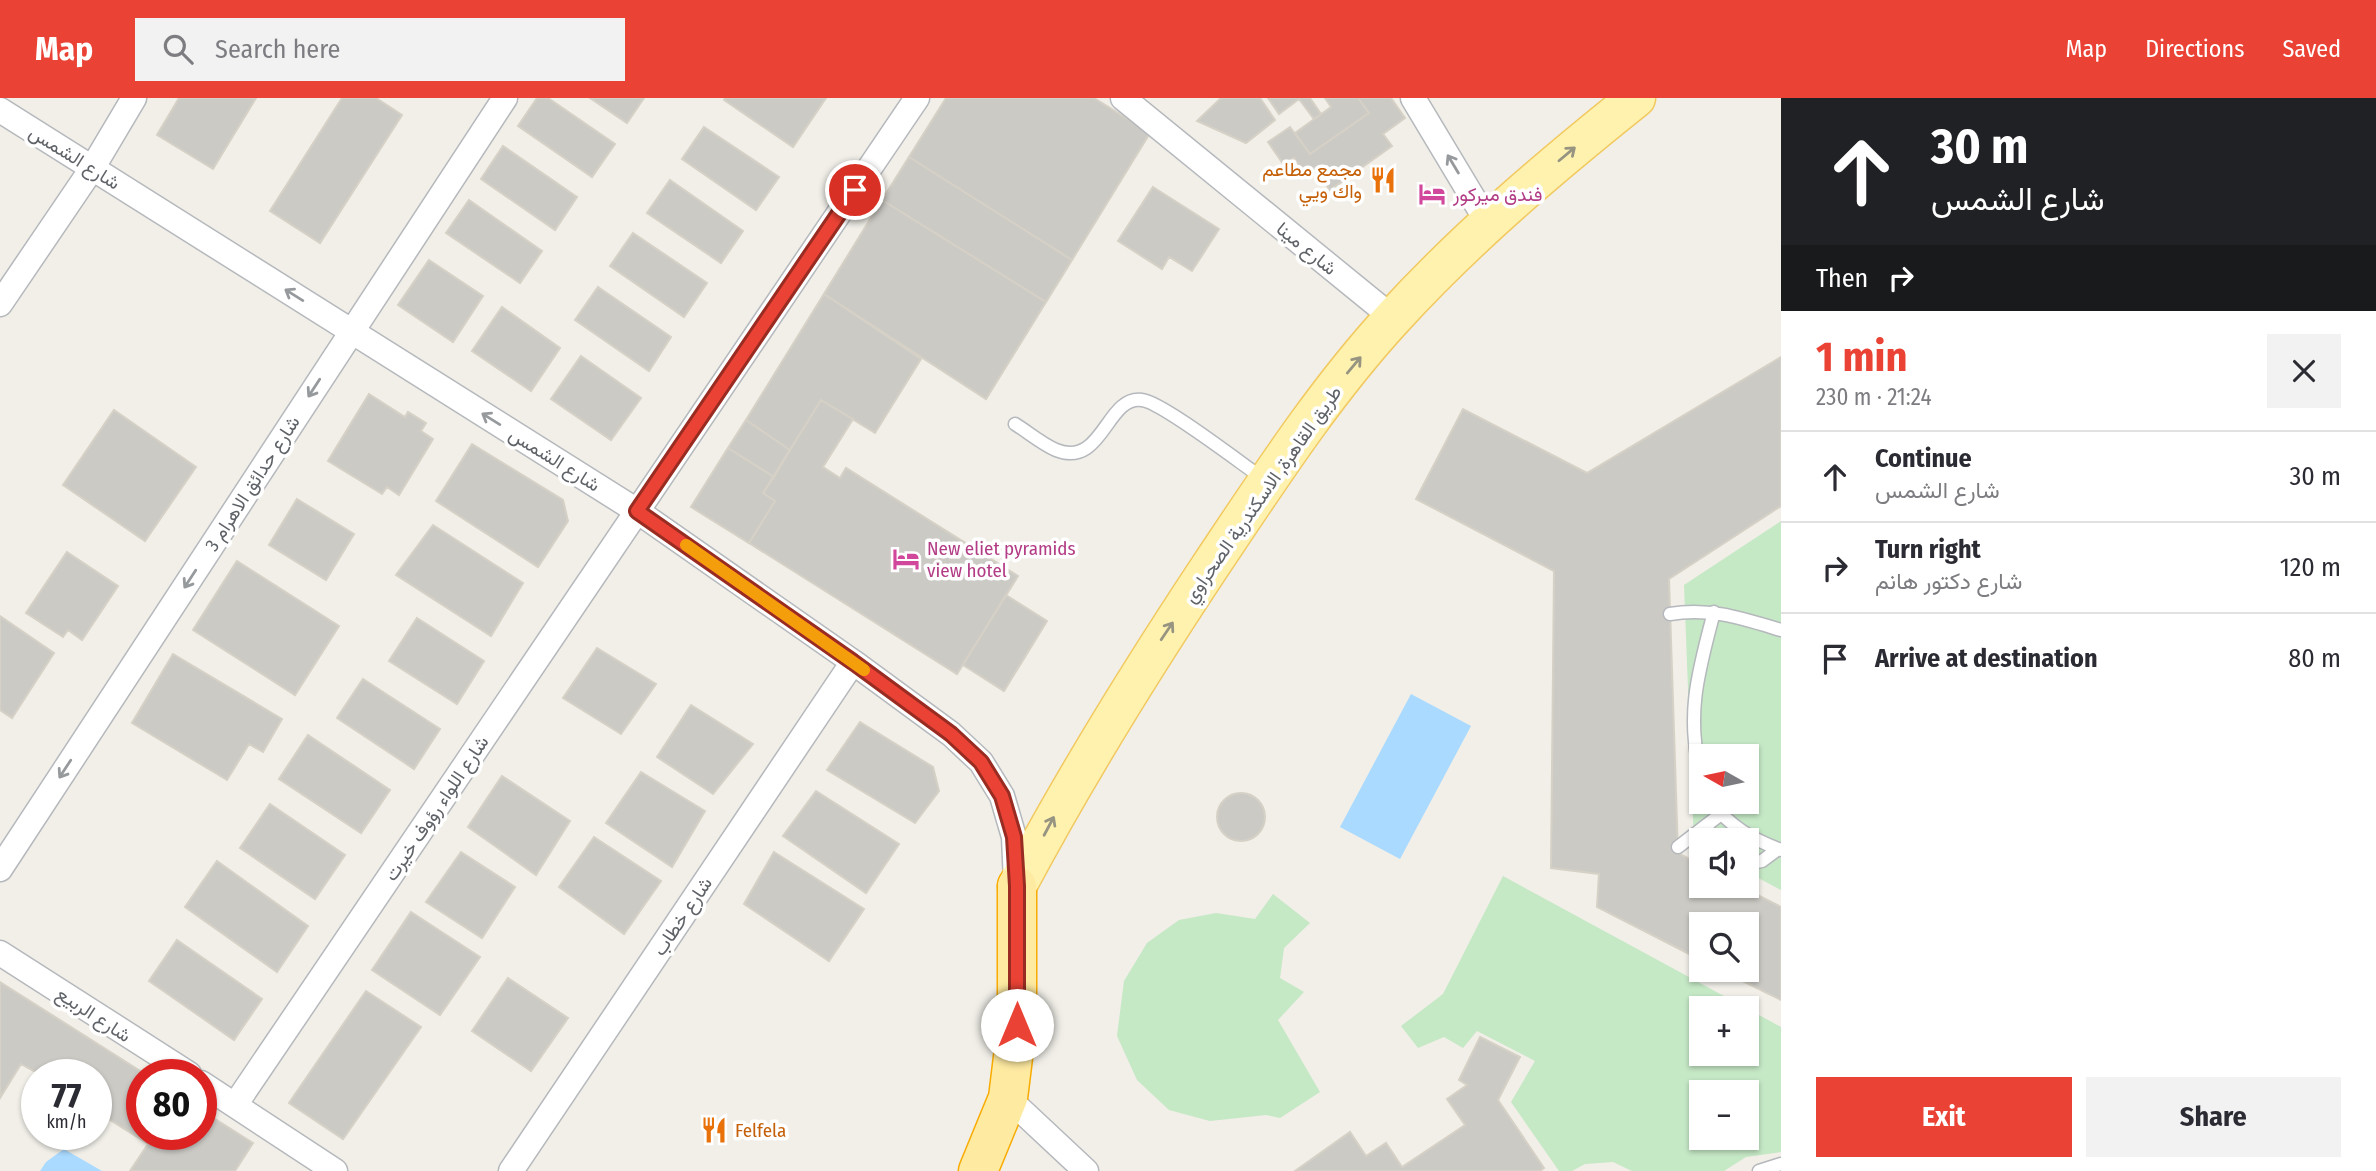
<!DOCTYPE html>
<html lang="en">
<head>
<meta charset="utf-8">
<style>
  :root { --surface:#fff; --page:#f2f2f3; --text:#2b2b33; --muted:#7c7c81; --line:#e1e1e2; --accent:#ea4335 }
  body { margin:0; font-family:"Fira Sans Condensed",Vazirmatn,sans-serif; background:var(--page); color:var(--text); height:100vh; display:flex; flex-direction:column; font-size:26px; white-space:nowrap }
  * { box-sizing:border-box; margin:0 }
  p { font-size:23px; color:var(--muted) }
  .icon { flex:none; width:38px; height:38px; fill:none; stroke:currentColor; stroke-width:2; stroke-linecap:round; stroke-linejoin:round }
  .map { position:relative; flex:1; overflow:hidden }
  .side { display:flex; flex-direction:column; background:var(--surface); width:595px }
  .side>* { flex:none }
  .banner { background:#202124; color:#fff; overflow:hidden }
  .needle { width:46px; rotate:279deg }
  .fabs { position:absolute; left:1689px; top:646px; display:grid; gap:14px }
  .fabs a { display:grid; place-items:center; width:70px; height:70px; border-radius:0px; background:var(--surface); box-shadow:0 2px 5px #0004; font-size:35px }
  .speed { position:absolute; left:21px; top:961px; display:flex; gap:14px; font-size:35px; font-weight:700; text-align:center }
  .speed>* { display:grid; place-content:center; width:91px; height:91px; border-radius:50%; background:var(--surface); box-shadow:0 2px 5px #0004; line-height:1 }
  .speed small { font-size:18px; font-weight:400 }
  .speed .limit { border:10px solid #d22; background:#fff; color:#111 }
  .pin { position:absolute; display:grid; place-items:center; width:60px; height:60px; color:#fff; margin:-30px; border:4px solid #fff; border-radius:50%; box-shadow:0 2px 7px #0007 }
  .me { position:absolute; width:77px; margin:-38px; rotate:0deg; stroke-linejoin:round; filter:drop-shadow(0 0 5px #0008) }
  .turn { display:flex; align-items:center; gap:24px; height:147px; padding:0 35px; font-size:32px }
  .turn .icon { width:91px; height:91px; stroke-width:2.5 }
  .turn b { display:block; font-size:49px; line-height:60px }
  .then { display:flex; align-items:center; height:66px; padding:0 35px; background:#0003; gap:14px; font-size:26px }
  .round { display:grid; place-items:center; flex:none; width:74px; height:74px; border-radius:0px; background:var(--page) }
  .head { display:flex; align-items:center; justify-content:space-between; height:119px; padding:0 35px }
  h1 { font-size:42px; font-weight:700; line-height:52px; color:var(--accent) }
  .cta { display:flex; gap:14px; margin-top:auto; padding:14px 35px }
  .cta a { flex:1; height:80px; border-radius:0px; background:var(--accent); color:#fff; font-size:28px; font-weight:700; line-height:80px; text-align:center }
  .cta a+a { background:var(--page); color:var(--text) }
  ul { padding:0; list-style:none }
  li { display:flex; align-items:center; gap:21px; height:91px; padding:0 35px; border-top:2px solid var(--line) }
  li div { flex:1 }
  li b { display:block; font-size:26px }
  li em { font-style:normal }
  header { display:flex; align-items:center; gap:42px; box-sizing:border-box; height:98px; padding:0 35px; background:var(--accent); color:#fff }
  header strong { font-size:33px }
  nav { display:flex; gap:38px; margin-inline-start:auto; font-size:24px }
  .search { width:490px; height:63px; background:var(--page); display:flex; align-items:center; gap:18px; box-sizing:border-box; padding:0 24px; border-radius:0px; color:var(--muted); font-size:26px }
  main { display:flex; flex:1; min-height:0 }
  .map>svg:first-child { display:block }
</style>
</head>
<body>
<header>
<strong>Map</strong>
<div class="search"><svg class="icon" aria-label="search" viewBox="0 0 24 24"><circle cx="10" cy="10" r="6"/><path d="M15 15l6 6"/></svg>Search here</div>
<nav><a>Map</a><a>Directions</a><a>Saved</a></nav>
</header>
<main>
<div class="map">
<svg width="1781" height="1073" viewBox="0 0 1781 1073">
  <rect width="100%" height="100%" fill="#f1efe8"/>
  <!-- green -->
  <path fill="#c5e8c5" fill-rule="evenodd" d="M1781 423V792L1747 774 1746 742H1701V750L1694 746 1684 487ZM1701 658H1746V704H1701Z
    M1503 778 1781 929V1054L1746 1059 1724 1073H1632L1613 1064 1585 1066 1572 1073H1559L1511 1004 1535 963 1477 933 1463 950 1444 939 1418 950 1401 928 1443 896ZM1701 910H1746V956H1701ZM1701 994H1746V1040H1701Z
    M1273 796 1310 825 1284 850 1280 880 1304 894 1278 922 1320 994 1280 1020 1266 1017 1210 1023 1169 1012 1137 982 1117 938 1124 883 1147 845 1179 822 1216 815 1255 821Z"/>
  <!-- water -->
  <path fill="#aadaff" d="M1411 596 1471 628 1400 761 1340 729Z
    M64 1051 102 1073H40L46 1064Z"/>
  <!-- building -->
  <path fill="#cccac5" stroke="#d6d1c6" stroke-width="2" d="M179 0H256L213 71 157 37Z
    M342 0H376L402 17 320 145 270 113Z
    M537 0H548L615 46 592 79 518 28Z
    M590 0H644L627 25Z
    M725 0H826L793 49 724 2Z
    M946 0H1094L1150 35 1072 162 909 59Z
    M1221 0H1260L1275 22 1246 45 1197 23Z
    M1268 0H1310L1321 16 1314 21 1299 1 1279 16Z
    M1325 0H1358L1369 15 1310 56 1295 35 1331 9Z
    M1358 0H1391L1405 20 1383 36 1392 48 1330 92 1314 70 1305 76 1294 60 1284 67 1268 44 1290 29 1310 56 1369 15Z
    M704 29 779 79 756 112 682 61Z
    M503 48 577 99 555 132 481 81Z
    M909 59 1072 162 1046 204 882 102Z
    M670 82 743 133 721 165 647 115Z
    M1153 89 1219 131 1192 173 1169 159 1162 171 1118 143Z
    M469 102 542 153 520 185 446 135Z
    M882 102 1046 204 986 301 824 196Z
    M633 135 707 185 684 219 610 168Z
    M429 162 483 198 453 244 398 207Z
    M598 189 671 239 649 273 575 222Z
    M824 196 921 261 875 335 821 302 790 352 746 322Z
    M502 209 560 250 531 293 472 253Z
    M581 258 641 300 611 342 551 301Z
    M1781 259V408L1669 481 1678 755 1701 767V788H1740L1781 809V902L1720 872H1746V826H1701V862L1597 809 1599 776 1551 770 1554 473 1416 401 1463 311 1587 375Z
    M369 296 405 319 408 314 426 325 421 333 433 341 399 397 387 389 382 396 328 363Z
    M821 302 853 321 823 369 840 380 846 370 1018 478 957 576 749 445 775 403 763 395Z
    M114 312 196 369 145 443 63 387Z
    M746 322 790 352 774 379 728 350Z
    M472 346 563 402 568 423 538 469 436 403Z
    M728 350 774 379 763 395 775 403 749 445 691 409Z
    M297 401 354 436 326 482 269 447Z
    M433 427 523 485 491 538 396 477Z
    M67 454 118 488 82 542 68 532 63 539 26 515Z
    M237 463 339 528 295 597 193 532Z
    M1006 497 1047 523 1004 593 963 567Z
    M0 518 54 555 12 620 0 612Z
    M417 520 484 563 457 606 389 563Z
    M597 550 656 586 621 636 563 600Z
    M173 556 282 621 263 654 249 646 227 682 132 625Z
    M363 581 440 631 414 671 337 620Z
    M691 607 753 646 713 696 657 659Z
    M860 624 933 669 939 693 915 725 827 672Z
    M308 637 390 692 361 735 279 681Z
    M641 674 705 713 672 769 606 725Z
    M502 678 570 723 536 777 468 729Z
    M816 693 899 746 866 795 783 738Z
    M1217 719a24 24 0 1 1 48 0a24 24 0 1 1-48 0Z
    M270 706 345 757 315 801 240 750Z
    M594 739 661 783 624 836 559 789Z
    M461 754 515 789 482 840 426 804Z
    M774 754 864 811 829 863 744 806Z
    M217 763 308 828 277 874 185 809Z
    M411 814 480 859 440 917 372 872Z
    M177 842 262 901 234 942 149 883Z
    M508 880 568 920 531 973 472 933Z
    M0 884 145 976H142V1036H201V1012L253 1045 235 1073H130L148 1046 96 1013V976H39L21 966 0 1000Z
    M366 893 421 929 343 1041 289 1005Z
    M1480 939 1520 959 1498 1002 1544 1070 1540 1073H1295L1350 1034 1366 1058 1386 1045 1402 1069 1465 1027 1447 1001 1467 987 1459 982Z"/>
  <g fill="none" stroke-linecap="round" stroke-linejoin="round">
    <!-- service casing -->
    <g stroke="#b5b8bc" stroke-width="15">
      <path id="service" d="M1015 326C1028 334 1042 346 1056 352 1103 371 1106 297 1142 302 1162 304 1243 367 1265 382
        M1670 516C1710 509 1744 521 1781 532
        M1701 676C1685 617 1699 571 1714 514
        M1712 704C1730 729 1752 741 1781 752
        M1705 729 1717 742
        M1678 749 1721 716
        M1746 766 1762 763 1778 751
        M1759 1073 1781 1066"/>
    </g>
    <!-- minor casing -->
    <g stroke="#b5b8bc" stroke-width="27">
      <path id="minor" d="M1123 0 1393 220
        M1413 0 1488 125
        M0 12 637 413 853 564 951 636 981 664 1002 698 1014 739 1016 784
        M0 206 93 69 134 0
        M0 771 505 0
        M0 855 189 976
        M201 985 335 1073
        M1008 1000 1086 1073
        M235 1007 917 0
        M511 1073 853 564"/>
    </g>
    <!-- primary casing -->
    <g stroke="#f2c960" stroke-width="41">
      <path id="primary" d="M1017 788C1076 677 1142 571 1211 467 1268 382 1324 295 1393 220 1467 139 1551 68 1636 0"/>
    </g>
    <!-- trunk casing -->
    <g stroke="#f9ab00" stroke-width="41">
      <path id="trunk" d="M978 1073 1008 1000 1017 927V788"/>
    </g>
    <!-- service -->
    <use href="#service" stroke="#fff" stroke-width="12"/>
    <!-- minor -->
    <use href="#minor" stroke="#fff" stroke-width="24"/>
    <!-- primary -->
    <use href="#primary" stroke="#fff2af" stroke-width="38"/>
    <!-- trunk -->
    <use href="#trunk" stroke="#feeaa1" stroke-width="38"/>
  </g>
  <!-- one-way arrows -->
  <defs><path id="oneway-shaft" d="M-6 0H5M1.5-3L5.5 0L1.5 3" fill="none" stroke-width="1.6" stroke-linecap="round" stroke-linejoin="round" transform="scale(1.75)"/></defs>
  <g stroke="#979581">
    <use href="#oneway-shaft" transform="translate(1567 56) rotate(-40)"/>
    <use href="#oneway-shaft" transform="translate(1354 267) rotate(-50)"/>
    <use href="#oneway-shaft" transform="translate(1167 533) rotate(-56)"/>
    <use href="#oneway-shaft" transform="translate(1049 728) rotate(-62)"/>
  </g>
  <g stroke="#979a9d">
    <use href="#oneway-shaft" transform="translate(1453 66) rotate(-121)"/>
    <use href="#oneway-shaft" transform="translate(294 197) rotate(-148)"/>
    <use href="#oneway-shaft" transform="translate(314 290) rotate(123)"/>
    <use href="#oneway-shaft" transform="translate(491 321) rotate(-148)"/>
    <use href="#oneway-shaft" transform="translate(190 481) rotate(123)"/>
    <use href="#oneway-shaft" transform="translate(65 671) rotate(123)"/>
  </g>
  <g fill="none" stroke-linecap="round" stroke-linejoin="round">
    <!-- route casing -->
    <g stroke="#982c22" stroke-width="18">
      <path id="route" d="M855 92 637 413 853 564 951 636 981 664 1002 698 1014 739 1017 788V927"/>
    </g>
    <!-- route -->
    <use href="#route" stroke="#ea4335" stroke-width="12"/>
    <!-- slow -->
    <path stroke="#f59e0b" stroke-width="12" d="M686 447 864 572"/>
  </g>
  <!-- icons -->
  <defs>
    <g id="restaurant-bare" transform="scale(2.1)"><path d="M-5-6h1v4h1v-4h1v4h1v-4h1v5L-1.5 .5V6h-2V.5L-5-1ZM5-6V6H3V1.5H1.5Q1.5-4 5-6Z" fill="#e8710a" stroke="#fff" stroke-width="2.5" paint-order="stroke"/></g>
    <g id="hotel-bare" transform="scale(2.1)"><path d="M-6-4.5h1.5V1H6V5H4.5V3h-9V5H-6ZM-4 0a1.8 1.8 0 1 1 3.6 0ZM.5 0V-2.5h3Q6-2.5 6 0Z" fill="#d1479c" stroke="#fff" stroke-width="2.5" paint-order="stroke"/></g>
  </defs>
  <g fill-rule="evenodd">
    <use href="#restaurant-bare" x="1383" y="82"/>
    <use href="#hotel-bare" x="1432" y="96"/>
    <use href="#hotel-bare" x="906" y="461"/>
    <use href="#restaurant-bare" x="714" y="1032"/>
  </g>
  <g text-anchor="middle" stroke-width="7" stroke-linejoin="round" paint-order="stroke">
    <!-- street labels -->
    <g font-size="19" fill="#5f6368" stroke="#fff">
      <text transform="translate(75 59) rotate(32)" y="7">شارع الشمس</text>
      <text transform="translate(1307 150) rotate(39)" y="7">شارع مينا</text>
      <text transform="translate(555 361) rotate(32)" y="7">شارع الشمس</text>
      <text transform="translate(252 385) rotate(-57)" y="7">شارع حدائق الاهرام 3</text>
      <text transform="translate(1262 396) rotate(-55)" y="7">طريق القاهرة, الاسكندرية الصحراوي</text>
      <text transform="translate(436 710) rotate(-56)" y="7">شارع اللواء رؤوف خيرت</text>
      <text transform="translate(682 818) rotate(-56)" y="7">شارع خطاب</text>
      <text transform="translate(94 916) rotate(33)" y="7">شارع الربيع</text>
    </g>
    <!-- food labels -->
    <g font-size="19" fill="#c56008" stroke="#fff" text-anchor="end">
      <text x="1362" y="78">مجمع مطاعم<tspan x="1362" dy="22">واك ويي</tspan></text>
      <text x="735" y="1039" text-anchor="start">Felfela</text>
    </g>
    <!-- hotel labels -->
    <g font-size="19" fill="#b23c85" stroke="#fff" text-anchor="start">
      <text x="1453" y="103">فندق ميركور</text>
      <text x="927" y="457">New eliet pyramids<tspan x="927" dy="22">view hotel</tspan></text>
    </g>
  </g>
</svg>
<div class="fabs">
<a><svg class="needle" viewBox="-14 -14 28 28"><path d="M0-13l5 13h-10z" fill="#e53935"/><path d="M0 13l5-13h-10z" fill="#7c7c81"/></svg></a>
<a><svg class="icon" aria-label="sound" viewBox="0 0 24 24"><path d="M4 9h4l5-4v14l-5-4H4zM17 9q2 3 0 6"/></svg></a>
<a><svg class="icon" aria-label="search" viewBox="0 0 24 24"><circle cx="10" cy="10" r="6"/><path d="M15 15l6 6"/></svg></a>
<a>+</a>
<a>−</a>
</div>
<div class="speed"><div>77<small>km/h</small></div><div class="limit">80</div></div>
<div class="pin" style="left:855px;top:92px;background:#d93025"><svg class="icon" aria-label="arrive" viewBox="0 0 24 24"><path d="M6 21V4h12l-3 4 3 4H6"/></svg></div>
<svg class="me" style="left:1017px;top:927px" viewBox="-20 -20 40 40"><circle r="19" fill="#fff"/><path d="M0-13L10 11 0 6-10 11z" fill="#ea4335"/></svg>
</div>
<section class="side">
<div class="banner">
<div class="turn"><svg class="icon" aria-label="ahead" viewBox="0 0 24 24"><path d="M12 20V5M6 11l6-6 6 6"/></svg><div><b>30 m</b>شارع الشمس</div></div>
<div class="then">Then<svg class="icon" aria-label="right" viewBox="0 0 24 24"><path d="M7 20v-9h11M14 6l5 5-5 5"/></svg></div>
</div>
<div class="head"><div><h1>1 min</h1><p>230 m · 21:24</p></div><a class="round"><svg class="icon" aria-label="close" viewBox="0 0 24 24"><path d="M6 6l12 12M18 6L6 18"/></svg></a></div>
<ul>
<li><svg class="icon" aria-label="ahead" viewBox="0 0 24 24"><path d="M12 20V5M6 11l6-6 6 6"/></svg><div><b>Continue</b><p>شارع الشمس</p></div><em>30 m</em></li>
<li><svg class="icon" aria-label="right" viewBox="0 0 24 24"><path d="M7 20v-9h11M14 6l5 5-5 5"/></svg><div><b>Turn right</b><p>شارع دكتور هانم</p></div><em>120 m</em></li>
<li><svg class="icon" aria-label="arrive" viewBox="0 0 24 24"><path d="M6 21V4h12l-3 4 3 4H6"/></svg><div><b>Arrive at destination</b></div><em>80 m</em></li>
</ul>
<div class="cta"><a>Exit</a><a>Share</a></div>
</section>
</main>
</body>
</html>
